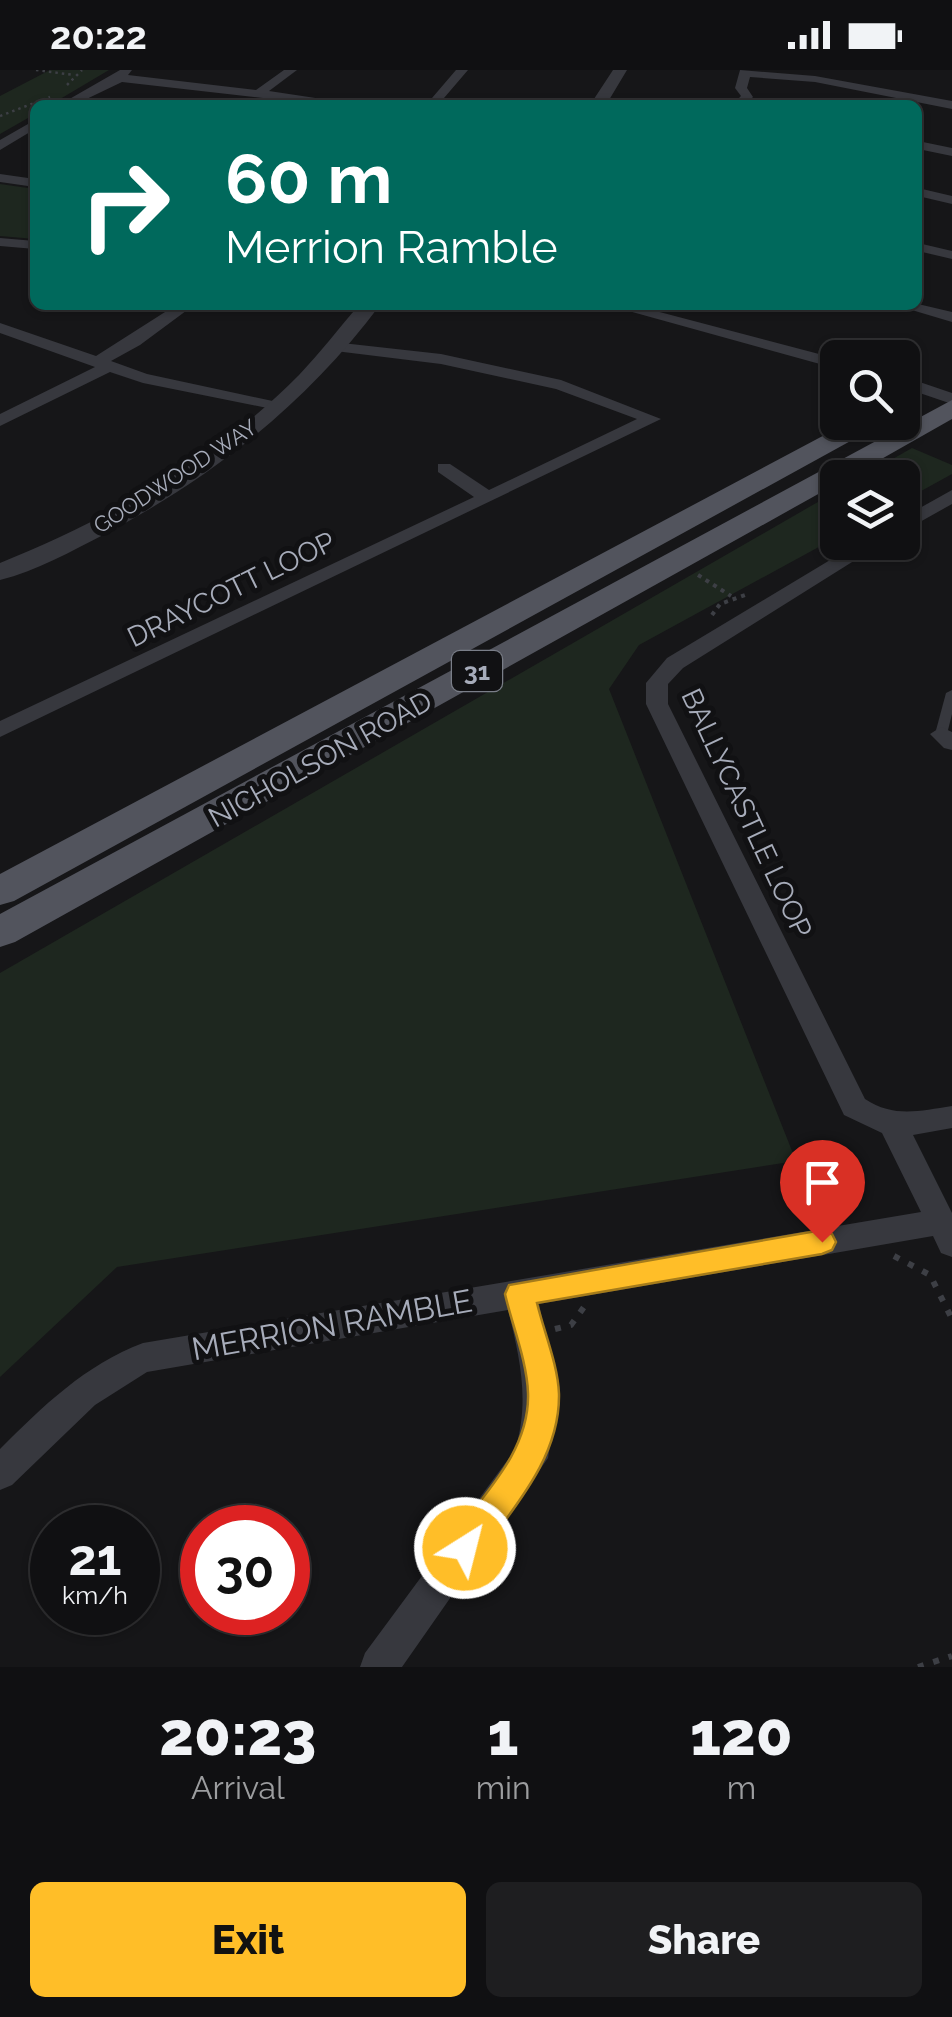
<!DOCTYPE html>
<html lang="en">
<head>
<meta charset="utf-8">
<style>
  :root { --surface:#101012; --page:#1e1e20; --text:#f1f3f6; --muted:#9c9d9f; --line:#303032; --accent:#ffbe28 }
  body { margin:0; font-family:Raleway,sans-serif; background:var(--page); color:var(--text); height:100vh; display:flex; flex-direction:column; font-size:38px; white-space:nowrap }
  * { box-sizing:border-box; margin:0 }
  p { font-size:32px; color:var(--muted) }
  .icon { flex:none; width:55px; height:55px; fill:none; stroke:currentColor; stroke-width:2; stroke-linecap:round; stroke-linejoin:round }
  .map { position:relative; height:1597px; overflow:hidden }
  .details { display:flex; flex-direction:column; background:var(--surface); flex:1 }
  .details>* { flex:none }
  .hud { position:absolute; left:30px; top:30px; width:892px; height:210px; border-radius:15px; box-shadow:0 2px 8px #0004,0 0 0 2px var(--line); background:#00695c; color:#fff; overflow:hidden }
  .tools { position:absolute; left:820px; top:270px; display:grid; gap:20px }
  .tools a { display:grid; place-items:center; width:100px; height:100px; border-radius:15px; background:var(--surface); box-shadow:0 2px 8px #0004,0 0 0 2px var(--line); font-size:50px }
  .speed { position:absolute; left:30px; top:1435px; display:flex; gap:20px; font-size:50px; font-weight:700; text-align:center }
  .speed>* { display:grid; place-content:center; width:130px; height:130px; border-radius:50%; background:var(--surface); box-shadow:0 2px 8px #0004,0 0 0 2px var(--line); line-height:1 }
  .speed small { font-size:25px; font-weight:400 }
  .speed .limit { border:15px solid #d22; background:#fff; color:#111 }
  .pin { position:absolute; display:grid; place-items:center; width:85px; height:85px; color:#fff; margin:-102px -42px; border-radius:50% 50% 50% 0; rotate:-45deg; box-shadow:0 0 10px #0007 }
  .pin .icon { rotate:45deg }
  .me { position:absolute; width:110px; margin:-55px; rotate:36deg; stroke-linejoin:round; filter:drop-shadow(0 0 8px #0008) }
  .turn { display:flex; align-items:center; gap:35px; height:210px; padding:0 30px; font-size:45px }
  .turn .icon { width:130px; height:130px; stroke-width:2.5 }
  .turn b { display:block; font-size:70px; line-height:85px }
  .eta { display:flex; justify-content:space-evenly; align-items:center; height:170px; text-align:center }
  .eta b { font-size:60px; font-weight:800; line-height:70px }
  .action { display:flex; gap:20px; margin-top:auto; padding:20px 30px }
  .action a { flex:1; height:115px; border-radius:15px; background:var(--accent); color:#111; font-size:40px; font-weight:800; line-height:115px; text-align:center }
  .action a+a { background:var(--page); color:var(--text) }
  .status { display:flex; justify-content:space-between; align-items:center; height:70px; padding:0 50px; background:var(--surface); direction:ltr }
  .status svg { height:28px; fill:currentColor }
  .map>svg:first-child { display:block }
</style>
</head>
<body>
<div class="status"><b>20:22</b><svg viewBox="0 0 49 12"><path d="M0 12V9h3v3zM5 12V6h3v6zM10 12V3h3v9zM15 12V0h3v12zM26 1h20v11H26zM47 4h2v5h-2z"/></svg></div>
<div class="map">
<svg width="952" height="1597" viewBox="0 0 952 1597">
  <rect width="100%" height="100%" fill="#161618"/>
  <!-- green -->
  <path fill="#1e271f" d="M50 0H109L50 35H35V44L0 64V26Z
    M0 114 35 119V169L0 166Z
    M912 378 952 395V404L903 431 902 408 861 407Z
    M837 421V467L639 575 609 619 796 1091 117 1197 0 1307V903Z"/>
  <g fill="none" stroke-linecap="round" stroke-linejoin="round">
    <!-- path-far2 -->
    <path stroke="#3d3f45" stroke-width="2.5" stroke-dasharray="2.5 4" stroke-linecap="butt" d="M36 0 74 5
      M67 15 82 0
      M0 46 50 27"/>
    <!-- path-far1 -->
    <path stroke="#3d3f45" stroke-width="4" stroke-dasharray="4 5" stroke-linecap="butt" d="M698 505 731 526
      M712 545 720 534 748 524"/>
    <!-- path -->
    <path stroke="#3d3f45" stroke-width="6" stroke-dasharray="6 10" stroke-linecap="butt" d="M894 1186 930 1205 952 1249
      M555 1259 571 1255 584 1237
      M918 1597 952 1586"/>
    <!-- service -->
    <path fill="#37383e" fill-rule="evenodd" d="M952 620V644L947 664 945 666H937L935 664 946 623Z"/>
    <!-- minor -->
    <path fill="#37383e" fill-rule="evenodd" d="M120 0H132L128 5 256 20 284 0H297L269 21 362 35H325L122 12 74 35H59Z
      M456 0H468L438 35H426Z
      M740 0 815 6 952 31V39L815 12 750 7 747 18 753 27 745 35H732L741 26 735 18Z
      M35 50V59L0 80V70Z
      M918 71 952 78V86L918 79Z
      M0 104 35 109V117L0 112Z
      M918 118 952 126V134L918 126Z
      M0 168 35 171V179L0 176Z
      M918 173 952 181V189L918 181Z
      M918 234 952 242V252L895 235Z
      M176 235H194L140 275 111 291 147 304 282 333V341L143 313 110 302 0 356V344L95 297 0 263V253L96 286Z
      M607 235H633L838 289V299Z
      M333 272 441 284 561 310 661 349 0 667V651L474 427 438 402V394H450L489 420 637 349 556 319 441 294 327 280 325 277Z
      M902 306 952 323V334L902 317Z
      M952 420V434L902 462V448Z
      M860 472H884L683 598 668 614V634L865 1029C894 1048 919 1041 952 1036V1058L913 1065 952 1143V1187L941 1183 933 1166 539 1234 558 1324 548 1388 402 1597H360L365 1583 515 1380C530 1331 520 1288 508 1240L147 1302 95 1335 12 1415 0 1420V1379C43 1336 85 1295 143 1273L921 1142 882 1063 844 1045 646 634V613L667 588Z
      M941 657 952 662V680L944 678 930 664Z"/>
    <!-- tertiary -->
    <path fill="#37383e" fill-rule="evenodd" d="M613 0H627L606 35H590Z
      M359 235H380C307 333 213 407 105 464 72 481 36 501 0 510V493C109 449 216 389 299 305 320 283 339 258 359 235Z"/>
    <!-- primary -->
    <path fill="#52545d" fill-rule="evenodd" d="M952 330V349L848 408H838V413L15 872 0 877V844Z
      M849 352H885L14 831 0 835V804Z"/>
  </g>
  <!-- route -->
  <path fill="#ffbe28" stroke="#a67c1a" stroke-width="2.5" d="M822 1160 832 1164 836 1172 832 1180 822 1184 537 1233C544 1262 558 1295 559 1324 560 1389 512 1439 477 1489L465 1494 453 1489 448 1478 453 1466C485 1423 530 1380 528 1323 527 1291 512 1255 505 1224L509 1215Z"/>
  <g text-anchor="middle" stroke-width="10" stroke-linejoin="round" paint-order="stroke">
    <!-- far-street labels -->
    <g font-size="22" fill="#a7acba" stroke="#111113">
      <text transform="translate(175 406) rotate(-33)" y="8">GOODWOOD WAY</text>
    </g>
    <!-- shield labels -->
    <rect fill="#111113" stroke="#7a7e88" stroke-width="2.5" x="452" y="581" width="50" height="40" rx="8"/>
    <g font-size="25" font-weight="bold" fill="#a7acba">
      <text x="477" y="610">31</text>
    </g>
    <!-- street labels -->
    <g font-size="28" fill="#a7acba" stroke="#111113">
      <text transform="translate(231 519) rotate(-26)" y="10">DRAYCOTT LOOP</text>
      <text transform="translate(320 689) rotate(-29)" y="10">NICHOLSON ROAD</text>
      <text transform="translate(747 743) rotate(65)" y="10">BALLYCASTLE LOOP</text>
    </g>
    <!-- near-street labels -->
    <g font-size="32" fill="#a7acba" stroke="#111113">
      <text transform="translate(332 1255) rotate(-10)" y="11">MERRION RAMBLE</text>
    </g>
  </g>
</svg>
<div class="tools">
<a><svg class="icon" aria-label="search" viewBox="0 0 24 24"><circle cx="10" cy="10" r="6"/><path d="M15 15l6 6"/></svg></a>
<a><svg class="icon" aria-label="layers" viewBox="0 0 24 24"><path d="M12 4l9 5-9 5-9-5zM3 14l9 5 9-5"/></svg></a>
</div>
<div class="speed"><div>21<small>km/h</small></div><div class="limit">30</div></div>
<div class="pin" style="left:822px;top:1172px;background:#d93025"><svg class="icon" aria-label="arrive" viewBox="0 0 24 24"><path d="M6 21V4h12l-3 4 3 4H6"/></svg></div>
<svg class="me" style="left:465px;top:1478px" viewBox="-20 -20 40 40"><circle r="17" fill="#ffbe28" stroke="#fff" stroke-width="3"/><path d="M0-11L8 9 0 5-8 9z" fill="#fff"/></svg>
<div class="hud">
<div class="turn"><svg class="icon" aria-label="right" viewBox="0 0 24 24"><path d="M7 20v-9h11M14 6l5 5-5 5"/></svg><div><b>60 m</b>Merrion Ramble</div></div>
</div>
</div>
<section class="details">
<div class="eta">
<div><b>20:23</b><p>Arrival</p></div>
<div><b>1</b><p>min</p></div>
<div><b>120</b><p>m</p></div>
</div>
<div class="action"><a>Exit</a><a>Share</a></div>
</section>
</body>
</html>
